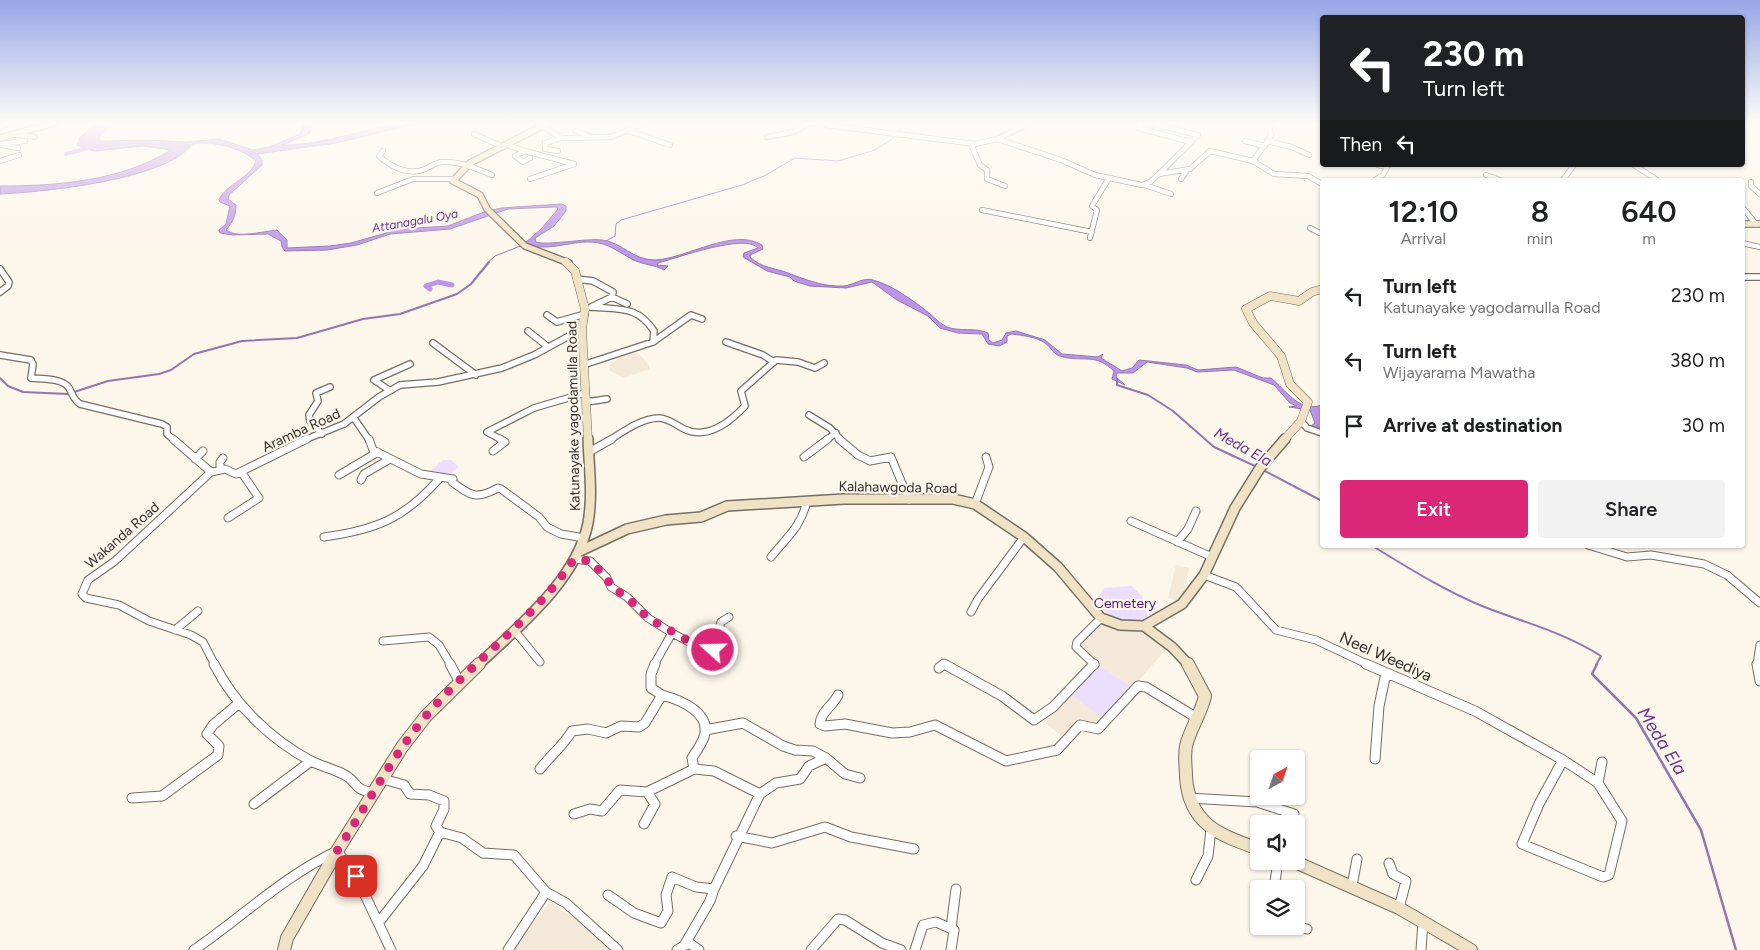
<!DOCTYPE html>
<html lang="en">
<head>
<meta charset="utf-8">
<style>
  :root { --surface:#fff; --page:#f2f2f2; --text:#202124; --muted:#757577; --accent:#db2777 }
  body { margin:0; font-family:Figtree,sans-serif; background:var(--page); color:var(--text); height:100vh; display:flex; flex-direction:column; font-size:19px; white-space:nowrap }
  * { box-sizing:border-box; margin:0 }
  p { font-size:16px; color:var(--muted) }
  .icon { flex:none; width:28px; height:28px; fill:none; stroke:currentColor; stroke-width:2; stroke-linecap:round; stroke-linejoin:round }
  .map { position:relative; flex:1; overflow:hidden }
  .side { position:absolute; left:1320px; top:178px; width:425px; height:370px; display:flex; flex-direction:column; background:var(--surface); border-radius:5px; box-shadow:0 1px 4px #0004 }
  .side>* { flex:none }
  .banner { position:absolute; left:1320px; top:15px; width:425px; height:152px; border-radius:5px; box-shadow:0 1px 4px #0004; background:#202124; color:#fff; overflow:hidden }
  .needle { width:32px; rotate:40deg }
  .buttons { position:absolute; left:1250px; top:750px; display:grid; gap:10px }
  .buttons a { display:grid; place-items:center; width:55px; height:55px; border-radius:5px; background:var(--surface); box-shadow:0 1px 4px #0004; font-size:25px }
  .pin { position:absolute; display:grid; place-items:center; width:42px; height:42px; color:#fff; margin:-21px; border-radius:10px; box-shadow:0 2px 8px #0006 }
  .me { position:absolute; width:55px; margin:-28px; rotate:290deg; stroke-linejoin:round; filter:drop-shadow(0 0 4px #0008) }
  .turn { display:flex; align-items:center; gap:18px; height:105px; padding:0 20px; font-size:22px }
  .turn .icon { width:65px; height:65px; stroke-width:2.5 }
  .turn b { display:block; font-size:35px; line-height:42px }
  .then { display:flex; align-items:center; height:48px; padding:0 20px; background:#0003; gap:10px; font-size:19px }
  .eta { display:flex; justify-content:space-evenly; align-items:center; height:85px; text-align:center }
  .eta b { font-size:30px; font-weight:600; line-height:35px }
  .action { display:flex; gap:10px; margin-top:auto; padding:10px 20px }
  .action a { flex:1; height:58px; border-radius:5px; background:var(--accent); color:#fff; font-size:20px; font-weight:600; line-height:58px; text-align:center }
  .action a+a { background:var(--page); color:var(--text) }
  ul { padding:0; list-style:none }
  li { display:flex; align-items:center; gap:15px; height:65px; padding:0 20px }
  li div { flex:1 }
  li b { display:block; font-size:19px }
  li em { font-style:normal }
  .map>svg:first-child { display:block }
</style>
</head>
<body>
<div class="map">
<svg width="1760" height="950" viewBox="0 0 1760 950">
  <rect width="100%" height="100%" fill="#fcf6eb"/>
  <!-- built -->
  <path fill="#f4e9d8" d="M635 352 643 358 649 366V369L624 378 609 370 610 364 619 358Z
    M1176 565 1189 568 1182 602 1168 598Z
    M1104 623 1126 629 1151 632 1166 650 1097 726 1079 722 1064 738 1043 721 1098 664 1082 650V643Z
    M550 903 574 918 613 950H514L522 935Z"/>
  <!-- green -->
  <path fill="#ecdefe" d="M443 460H451L459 467 451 473 432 476 428 473Z
    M1132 586 1142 596 1148 618C1130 624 1103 619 1097 599L1104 588Z
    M1097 665 1130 686 1103 718 1070 694Z"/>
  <!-- water -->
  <path fill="#bc94e8" stroke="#9376b0" d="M96 123H113L99 137 100 141H104L147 140 186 142 219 139 253 150 269 147 300 134 303 126 300 123H308L312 128 309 134 282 145C328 146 373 123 419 123L336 143 257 154 262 160V165L229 195 228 199 236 205C236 215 233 222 226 230 237 239 264 231 277 230L287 240V248L330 246 351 243 400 229 448 226 484 212 501 208 562 204 566 206V211L554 226 535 238 536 242C546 246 586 238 602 240 622 242 632 260 655 260 686 259 733 227 762 245L763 249 750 255V257C761 268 775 268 788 273 807 280 823 287 844 286 854 285 863 277 873 280 892 285 914 301 929 313 935 318 940 324 947 327 960 332 975 327 988 333L989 340 993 343 1002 340 1006 333 1016 331 1045 340 1062 354 1098 357 1103 354 1101 358 1122 371 1132 368 1139 360 1186 365 1198 370 1236 367 1263 378H1271C1287 391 1299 413 1322 405V426L1320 429 1311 426 1315 423 1310 410 1289 407 1297 406 1290 403 1274 385 1234 370 1197 372 1187 368 1147 362 1133 373H1117L1116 377 1125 385 1112 379 1114 371C1095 353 1085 362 1063 357 1053 355 1052 348 1045 343 1037 337 1021 335 1011 334L1007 336V342L999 346 988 344 982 334 958 333 940 328 928 316 897 300 872 282 846 288 810 286 794 281 790 277 767 271 743 257 744 253 758 248C745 233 677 258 658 263L657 265 668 266 664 270C655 265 646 265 636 261 620 254 609 242 590 242 571 241 543 253 525 243L541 229 558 209 556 207 508 209 450 229 390 234 357 245 327 250 285 251 282 247 281 241 268 234 233 235 220 233 219 230 226 224 230 206 220 202 219 199C228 183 251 178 256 161 242 148 212 140 192 144 167 180 43 192 0 194V186C58 186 121 181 171 150L143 146 94 151 77 145 80 137Z"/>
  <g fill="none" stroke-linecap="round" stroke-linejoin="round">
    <!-- stream-far2 -->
    <path stroke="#9376b0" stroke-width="1" d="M606 241 615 236 616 224 621 220 742 185 766 175 795 158 838 161 875 150 891 140 907 123
      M487 263 495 256 523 245"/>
    <!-- stream-far1 -->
    <path stroke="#9376b0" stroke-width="2" d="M0 378 8 386 23 392 68 394 108 381 159 374 171 370 194 354 242 341 297 338 363 319 400 314 457 294 471 284 489 262
      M1117 379V385L1148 395 1173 411 1214 447 1257 467
      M1263 470 1322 501
      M1371 545C1407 567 1443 590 1482 606 1522 622 1564 632 1601 656L1596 665"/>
    <!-- stream -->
    <path stroke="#9376b0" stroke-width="2.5" d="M1597 664 1592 674 1636 718 1701 830 1736 950"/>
    <!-- canal-far1 -->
    <path stroke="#bc94e8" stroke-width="4" d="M66 154 95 146"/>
    <!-- canal -->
    <path stroke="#bc94e8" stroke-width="5" d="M430 289 426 286 438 282 452 285"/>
    <!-- street-far3 casing -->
    <g stroke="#746e65" stroke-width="6">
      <path id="street-far3" d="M1143 123 1138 128 1191 142
        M1148 123 1198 135 1159 174
        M0 126 19 123
        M544 127 561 138 611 137 646 123
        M626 130 670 145
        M576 131 589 136
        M12 134 35 137
        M474 134 503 147
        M767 137 793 132 810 123 975 144 997 139 1030 123
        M997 139 1061 160 1095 175 1142 185 1150 182 1159 174 1190 169 1210 151 1253 161 1274 174 1308 176 1322 184
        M1245 141 1265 146
        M1267 141 1292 147 1309 155
        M0 144 25 141
        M971 144 980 165 987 170V179L1005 186
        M1 145 18 148
        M507 145 525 151 515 156 523 162 530 158
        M383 151 379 156C391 167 409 176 425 169 431 166 437 162 443 162 460 161 477 169 492 175
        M525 151 574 164 530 179
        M558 151 545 149V143L561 138
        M0 161 19 155
        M1253 161 1271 136 1269 123
        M1378 165 1387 167
        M1634 165 1657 180
        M1486 175 1500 180
        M1181 179 1187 170
        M1375 180 1383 175 1388 165
        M1563 180 1574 165
        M1751 182V186L1760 194
        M1145 185 1171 194
        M377 193 413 179H455
        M1742 207 1756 224
        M982 210 1092 232
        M1310 228 1322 234
        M1090 238 1097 210 1092 206 1109 178
        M1742 243 1760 247"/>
    </g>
    <!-- street-far2 casing -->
    <g stroke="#746e65" stroke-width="8">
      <path id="street-far2" d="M0 269 9 282 8 286 0 292
        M1742 277H1760
        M577 279 593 281 613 292 612 297 591 307
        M612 297 627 304
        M592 307C619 310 637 305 654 331L653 342
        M547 315 557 322 585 314
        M528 331 548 347
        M726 342 763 355 774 362
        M433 343 476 375
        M0 355 31 360 33 364 31 378C42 379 63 378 69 388 73 395 73 399 80 404L162 424 167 427V434L174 440
        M583 365 653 342 691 315 702 319
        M389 390 374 380 410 364
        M586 402 607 399
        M809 415 830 428 841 440
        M354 418 369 440
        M1301 421 1307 428 1322 433
        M322 434 310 421 309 415 318 401 316 393 330 387
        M304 440 344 424 379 397 400 385 438 382 502 368 534 355 582 329
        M502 440 487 432 534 408 585 393
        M610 440C624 431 642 418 659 418 668 418 676 425 684 429 707 440 730 422 745 406L741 391 776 360 798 362 815 368 824 363
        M826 440 836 433"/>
    </g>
    <!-- street-far1 casing -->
    <g stroke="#746e65" stroke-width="9">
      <path id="street-far1" d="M173 439 211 472 225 469 236 474 307 439
        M369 439 373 450 421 474 453 479 452 482C471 496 476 500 498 488L501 489 539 517 547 527 561 534 584 538
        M839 439 858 455 870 461 891 457 909 500
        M493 451 505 442 500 439
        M589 452 612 439
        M804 457 828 439
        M195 459 203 451
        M220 469V462L223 458
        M211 472 115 561 88 580 82 594 86 598 119 605 149 621 191 635 203 642 215 665
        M339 475 378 452
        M361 480 364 474 390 459
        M975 504 989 467 986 457
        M228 518 259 498 242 473
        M1131 521 1212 557
        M324 537C375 530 404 519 439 479
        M1177 542 1188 529 1196 511
        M1588 545 1627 557 1651 555 1704 564 1727 575 1760 603
        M771 557C787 537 801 527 807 501
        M574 559 590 561 607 578 611 587 627 597 648 618 672 633 654 665
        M1204 575 1236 587 1276 630 1316 640 1369 665
        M971 612 978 599 1024 537
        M175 630 198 611
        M514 630 540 662
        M672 633 708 652 713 650 721 622 729 617
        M383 641 429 637 439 645 451 665
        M942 665H946
        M1095 665 1076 647 1077 642 1101 618
        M1757 665 1760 645"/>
    </g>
    <!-- street casing -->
    <g stroke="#746e65" stroke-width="11">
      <path id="street" d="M214 664C235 705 270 739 311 761 321 766 333 769 343 774 359 781 351 790 375 793
        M450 664 459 681
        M944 664 1002 696 1034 720 1053 707 1094 664
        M1366 664 1475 711 1563 760
        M1757 664 1760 681
        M939 668 944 664
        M838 695C833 706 821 711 820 724L825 726 845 724 892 733 910 732 935 725 1006 761 1057 750 1080 725 1098 729 1138 686 1146 687 1197 718
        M705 730 743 723 783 746 795 750 813 751 826 758 845 774 860 778
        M1375 759 1379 706 1386 673
        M1563 760 1598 783 1622 821 1609 875 1603 877 1522 844 1539 804Z
        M540 769C551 755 563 746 572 731L588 729 606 733 621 726 639 727 645 723 662 695 651 688V674L655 664
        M1598 783 1602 762
        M760 794 776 783 800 779 809 766 826 758
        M132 798 162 796 218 755 219 746 207 734 213 725 238 704
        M1189 798 1257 802 1294 814
        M254 804 311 761
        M574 814 590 809 602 811 620 790 647 792 694 769
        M644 824 655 804 647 792
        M440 832 462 838 483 853 514 855 546 892 508 950
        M736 836 772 843 825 827 851 837 914 849
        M1389 863 1393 874 1406 881 1399 908
        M1196 880 1208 856 1211 829
        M1352 886 1357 859
        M1274 889 1278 861
        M546 892 566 903 618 950
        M608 895 634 913 661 923 668 911 666 895 672 877 696 887 714 889 760 794 714 771 694 769 692 758C696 752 701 745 704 737 712 713 681 700 662 695
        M379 922 423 866 440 832 436 826 444 809V801L429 795 410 794 404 785 383 779
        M1296 926 1307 929
        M951 928 956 889
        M685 944 710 901 714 889
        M194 950C242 917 284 876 337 851L356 876 391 950
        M677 950 689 943 699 950
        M811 950 838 919 845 920 882 943 901 950
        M915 950 923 925 936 922 954 930 951 950
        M1421 950 1423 921"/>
    </g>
    <!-- secondary-far3 casing -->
    <g stroke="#746e65" stroke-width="8">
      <path id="secondary-far3" d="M548 123 470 163 453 181 480 195 487 209 525 246 569 263
        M0 138 54 123
        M1742 224H1760"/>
    </g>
    <!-- secondary-far2 casing -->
    <g stroke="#746e65" stroke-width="9">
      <path id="secondary-far2" d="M566 262 575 271 585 309 582 329 588 440
        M1284 440 1301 421 1308 402 1290 384 1281 356 1253 323 1246 309 1270 296 1299 301 1312 292 1322 289"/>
    </g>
    <!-- secondary-far1 casing -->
    <g stroke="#746e65" stroke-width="12">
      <path id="secondary-far1" d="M578 552 627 529 666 520 701 517 727 506 844 499H953L975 504 1024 537 1058 567 1101 618 1120 625 1144 626 1182 604 1204 575 1235 508 1260 468 1285 439
        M1144 626 1172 647 1189 665
        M478 665C518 627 577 580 588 523 593 495 589 467 588 439"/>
    </g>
    <!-- secondary casing -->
    <g stroke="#746e65" stroke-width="14">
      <path id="secondary" d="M1188 664 1205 696C1201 714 1190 729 1186 746 1184 756 1186 767 1186 777 1189 824 1219 835 1259 849
        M1293 861 1399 908 1471 950
        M284 950 287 938 337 851 402 747 426 716 479 664"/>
    </g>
    <!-- primary casing -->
    <g stroke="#d6d6d5" stroke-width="2">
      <path id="primary" d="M1749 123H1756L1760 125V129Z"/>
    </g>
    <!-- street-far3 -->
    <use href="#street-far3" stroke="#fff" stroke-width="4.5"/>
    <!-- street-far2 -->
    <use href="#street-far2" stroke="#fff" stroke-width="5.5"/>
    <!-- street-far1 -->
    <use href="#street-far1" stroke="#fff" stroke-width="7"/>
    <!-- street -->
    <use href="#street" stroke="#fff" stroke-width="9"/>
    <!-- secondary-far3 -->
    <use href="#secondary-far3" stroke="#f0e2c4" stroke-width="5.5"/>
    <!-- secondary-far2 -->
    <use href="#secondary-far2" stroke="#f0e2c4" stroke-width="8"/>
    <!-- secondary-far1 -->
    <use href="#secondary-far1" stroke="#f0e2c4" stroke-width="9"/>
    <!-- secondary -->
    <use href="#secondary" stroke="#f0e2c4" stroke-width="12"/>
    <!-- primary -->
    <use href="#primary" fill="#e2c489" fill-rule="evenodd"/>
  </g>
  <!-- sky -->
  <linearGradient id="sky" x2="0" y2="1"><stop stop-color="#96a7e8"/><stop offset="0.48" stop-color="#fefbf6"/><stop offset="1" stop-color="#fefbf6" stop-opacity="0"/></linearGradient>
  <rect width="1760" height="256" fill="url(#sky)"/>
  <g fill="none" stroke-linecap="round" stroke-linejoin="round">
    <!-- route -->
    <path stroke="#db2777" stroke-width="9" stroke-dasharray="0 16.2" d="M356 876 337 851C366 807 391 758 425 717 472 661 534 620 574 559L590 561 607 578 611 587 627 597 648 618 708 652 713 650"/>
  </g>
  <g text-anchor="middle" stroke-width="4.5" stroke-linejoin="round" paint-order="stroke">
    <!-- far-water labels -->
    <g font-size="12" font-style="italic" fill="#693596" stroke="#fcf6eb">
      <text transform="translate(415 221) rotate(-10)" y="4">Attanagalu Oya</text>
    </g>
    <!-- street labels -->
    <g font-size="14" fill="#33302c" stroke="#fcf6eb">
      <text transform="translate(573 416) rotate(-91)" y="5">Katunayake yagodamulla Road</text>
      <text transform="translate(301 430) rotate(-25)" y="5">Aramba Road</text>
      <text transform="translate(898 487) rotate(1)" y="5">Kalahawgoda Road</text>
      <text transform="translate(122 535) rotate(-41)" y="5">Wakanda Road</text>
    </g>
    <!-- park labels -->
    <g font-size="14" fill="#4d1578" stroke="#fcf6eb">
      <text x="1125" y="608">Cemetery</text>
    </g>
    <!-- water labels -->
    <g font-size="15" font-style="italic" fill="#693596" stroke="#fcf6eb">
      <text transform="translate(1243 447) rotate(29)" y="5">Meda Ela</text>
    </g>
    <!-- near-street labels -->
    <g font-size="16" fill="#33302c" stroke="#fcf6eb">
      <text transform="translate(1386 656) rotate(24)" y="6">Neel Weediya</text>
    </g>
    <!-- near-water labels -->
    <g font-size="18" font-style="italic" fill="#693596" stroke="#fcf6eb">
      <text transform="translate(1662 741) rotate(58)" y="6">Meda Ela</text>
    </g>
  </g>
</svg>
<div class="buttons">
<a><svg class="needle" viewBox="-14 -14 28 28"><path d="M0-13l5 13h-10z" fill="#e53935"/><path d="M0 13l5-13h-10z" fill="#757577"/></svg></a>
<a><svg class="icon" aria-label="sound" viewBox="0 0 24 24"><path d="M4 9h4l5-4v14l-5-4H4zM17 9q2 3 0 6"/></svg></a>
<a><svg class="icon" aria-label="layers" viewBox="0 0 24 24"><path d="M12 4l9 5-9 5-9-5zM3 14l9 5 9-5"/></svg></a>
</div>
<div class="pin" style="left:356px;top:876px;background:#d93025"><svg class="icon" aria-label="arrive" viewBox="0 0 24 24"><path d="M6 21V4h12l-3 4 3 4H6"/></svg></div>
<svg class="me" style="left:713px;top:650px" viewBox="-20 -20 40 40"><circle r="17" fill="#db2777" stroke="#fff" stroke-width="3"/><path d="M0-11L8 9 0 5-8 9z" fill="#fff"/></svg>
<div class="banner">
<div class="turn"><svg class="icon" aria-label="left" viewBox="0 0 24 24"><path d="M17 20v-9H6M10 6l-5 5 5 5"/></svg><div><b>230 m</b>Turn left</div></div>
<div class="then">Then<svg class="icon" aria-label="left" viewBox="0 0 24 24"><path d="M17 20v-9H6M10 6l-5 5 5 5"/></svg></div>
</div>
<section class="side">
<div class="eta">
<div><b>12:10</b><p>Arrival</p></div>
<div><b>8</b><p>min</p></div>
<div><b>640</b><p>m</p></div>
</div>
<ul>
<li><svg class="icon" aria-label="left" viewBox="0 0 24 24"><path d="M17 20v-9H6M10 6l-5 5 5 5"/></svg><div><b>Turn left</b><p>Katunayake yagodamulla Road</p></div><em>230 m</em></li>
<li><svg class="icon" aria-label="left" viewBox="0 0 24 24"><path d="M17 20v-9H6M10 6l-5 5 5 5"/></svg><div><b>Turn left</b><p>Wijayarama Mawatha</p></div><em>380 m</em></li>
<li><svg class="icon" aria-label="arrive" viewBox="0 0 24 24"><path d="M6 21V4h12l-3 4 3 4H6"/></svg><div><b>Arrive at destination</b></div><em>30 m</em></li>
</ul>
<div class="action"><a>Exit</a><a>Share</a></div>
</section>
</div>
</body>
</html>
